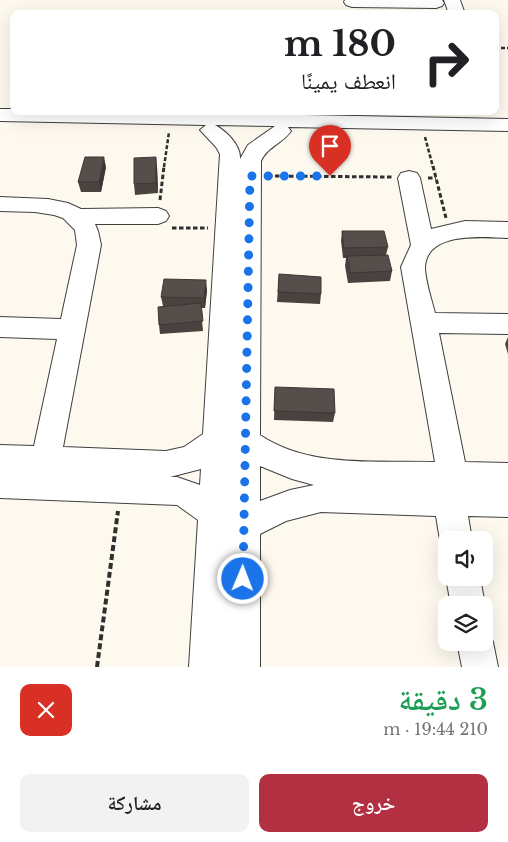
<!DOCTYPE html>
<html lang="ar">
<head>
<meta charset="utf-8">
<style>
  :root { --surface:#fff; --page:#f2f2f2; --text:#202124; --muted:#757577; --accent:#b33043 }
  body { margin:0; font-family:"Libre Baskerville","Noto Naskh Arabic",serif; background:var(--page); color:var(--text); direction:rtl; height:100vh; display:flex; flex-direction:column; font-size:19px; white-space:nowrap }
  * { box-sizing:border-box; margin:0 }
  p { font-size:16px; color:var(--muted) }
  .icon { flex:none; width:28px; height:28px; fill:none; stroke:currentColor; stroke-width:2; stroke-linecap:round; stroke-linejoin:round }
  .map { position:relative; height:667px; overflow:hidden; direction:ltr }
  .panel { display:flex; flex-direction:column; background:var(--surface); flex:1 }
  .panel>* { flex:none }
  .top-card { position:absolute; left:10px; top:10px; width:489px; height:105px; border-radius:10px; box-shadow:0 5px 20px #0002; direction:rtl; background:#fff; color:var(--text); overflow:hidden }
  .controls { position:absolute; left:438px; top:531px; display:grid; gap:10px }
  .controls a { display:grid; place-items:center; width:55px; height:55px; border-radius:10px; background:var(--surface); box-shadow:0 5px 20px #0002; font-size:25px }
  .pin { position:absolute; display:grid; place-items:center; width:42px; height:42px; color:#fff; margin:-51px -21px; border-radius:50% 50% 50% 0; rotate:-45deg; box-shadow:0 0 5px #0007 }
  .pin .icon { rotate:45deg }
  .me { position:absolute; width:55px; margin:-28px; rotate:1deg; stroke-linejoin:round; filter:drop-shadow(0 0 4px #0008) }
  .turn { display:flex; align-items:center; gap:18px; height:105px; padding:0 20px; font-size:22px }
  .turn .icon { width:65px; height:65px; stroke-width:2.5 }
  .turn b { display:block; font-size:35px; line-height:42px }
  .round { display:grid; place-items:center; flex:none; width:52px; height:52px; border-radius:10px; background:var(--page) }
  .head { display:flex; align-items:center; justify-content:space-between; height:85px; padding:0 20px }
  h1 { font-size:30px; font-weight:600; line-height:38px; color:#1e9e55 }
  .cta { display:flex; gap:10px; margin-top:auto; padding:10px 20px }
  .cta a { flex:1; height:58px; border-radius:10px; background:var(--accent); color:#fff; font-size:20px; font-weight:600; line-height:58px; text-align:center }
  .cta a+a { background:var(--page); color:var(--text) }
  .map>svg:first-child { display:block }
</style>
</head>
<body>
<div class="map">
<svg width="508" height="667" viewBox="0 0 508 667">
  <rect width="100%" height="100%" fill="#fef9ef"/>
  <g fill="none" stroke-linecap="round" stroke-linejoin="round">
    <!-- minor casing -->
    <g stroke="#404040" stroke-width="2">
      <path id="minor" d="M345 0H442L444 3 442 6 436 8 352 7 346 5 344 2Z
        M444 0H460L465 14H449Z
        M0 109H14V111H111L508 119V131L288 127 291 131C283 143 267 147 261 161L260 435C311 469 377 460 435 462L401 267 411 245 398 178 401 173 409 171 417 173 420 178 431 229 465 221 508 222V238C484 237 427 231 425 267 425 280 432 301 435 313L508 314V334L439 333 465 462 508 463V517L468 516 472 540H446V552L440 540 436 516 321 512 286 521 260 534V667H189L198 520 177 505 0 498V445L34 446 57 339 0 337V317L61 319 77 245 75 230 63 218 54 215 35 212 0 211V197L48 199 68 203 81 209 158 208 166 211 169 216 166 221 158 224H95L98 231 101 245 63 447 166 451 184 447 203 434 220 154 216 147 200 130 206 125 0 121ZM215 125 275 126 248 145 240 159C241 145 226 131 215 125ZM260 466 292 479 314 485 290 490 260 501ZM201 469 200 485 177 477H170Z
        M446 578H480L485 605 484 608V605H451Z
        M484 628 488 629 493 642 498 667H462L457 642H484Z"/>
    </g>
    <!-- path-far2 -->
    <path stroke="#2f2f2f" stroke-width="2.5" stroke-dasharray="4 2" stroke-linecap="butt" d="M495 48H508
      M425 137 433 167
      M164 167 169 132"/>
    <!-- path-far1 -->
    <path stroke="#2f2f2f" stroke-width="3" stroke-dasharray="4.5 2.5" stroke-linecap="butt" d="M433 166 446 218
      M268 176 392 177
      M428 178H436
      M160 200 164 166
      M172 228H208"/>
    <!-- path -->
    <path stroke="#2f2f2f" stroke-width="4" stroke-dasharray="6 3" stroke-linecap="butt" d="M97 667 118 511"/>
    <!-- minor -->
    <use href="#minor" fill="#fff" fill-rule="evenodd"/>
  </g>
  <!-- wall -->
  <path fill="#494340" d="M106 167 101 192H81L78 182Z
    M157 167 158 193 135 195 134 184Z
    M342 231 388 247 386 255 392 271 390 281 348 283 345 266 346 258H343L341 241Z
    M279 274 321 294 320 304 277 302Z
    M207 290 205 308H201L203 331 160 334 159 325 163 306 161 297Z
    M508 337V354L505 344Z
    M275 387 335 413 333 422 274 420Z"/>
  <!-- shaded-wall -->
  <path fill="#3c3734" d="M104 157 106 167 101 192 99 182Z
    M156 157 157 167 158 193 156 183Z
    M206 280 207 290 205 308 204 298Z"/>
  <!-- building -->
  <path fill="#554e4a" stroke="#3c3734" d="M85 157H104L99 182H78Z
    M156 157V183L134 184V158Z
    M342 231H384L388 247 344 248Z
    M388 255 392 271 350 273 347 256Z
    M279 274 321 277V294L278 292Z
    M164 279 206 280 204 298 161 297Z
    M201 303 203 321 159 325 158 307Z
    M275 387 334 389 335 413 274 411Z"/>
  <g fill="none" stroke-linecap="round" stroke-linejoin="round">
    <!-- route -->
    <path stroke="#1a73e8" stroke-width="9" stroke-dasharray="0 16.2" d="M243 579 250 176H330"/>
  </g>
</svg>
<div class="controls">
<a><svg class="icon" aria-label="sound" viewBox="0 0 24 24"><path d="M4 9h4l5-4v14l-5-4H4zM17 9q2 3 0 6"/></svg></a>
<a><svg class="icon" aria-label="layers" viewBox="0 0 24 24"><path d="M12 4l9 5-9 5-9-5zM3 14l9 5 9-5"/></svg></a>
</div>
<div class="pin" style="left:330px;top:176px;background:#d93025"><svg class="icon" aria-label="arrive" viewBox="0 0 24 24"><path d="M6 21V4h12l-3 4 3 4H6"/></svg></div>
<svg class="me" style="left:243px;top:579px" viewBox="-20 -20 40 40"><circle r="17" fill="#1a73e8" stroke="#fff" stroke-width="3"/><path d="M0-11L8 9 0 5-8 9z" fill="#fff"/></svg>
<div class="top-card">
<div class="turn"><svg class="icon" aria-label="right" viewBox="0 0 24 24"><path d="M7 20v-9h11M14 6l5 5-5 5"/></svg><div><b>180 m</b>انعطف يمينًا</div></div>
</div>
</div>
<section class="panel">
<div class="head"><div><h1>3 دقيقة</h1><p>210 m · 19:44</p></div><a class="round" style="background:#d93025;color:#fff"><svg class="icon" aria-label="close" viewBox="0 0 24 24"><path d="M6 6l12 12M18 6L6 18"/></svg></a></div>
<div class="cta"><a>خروج</a><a>مشاركة</a></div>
</section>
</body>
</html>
